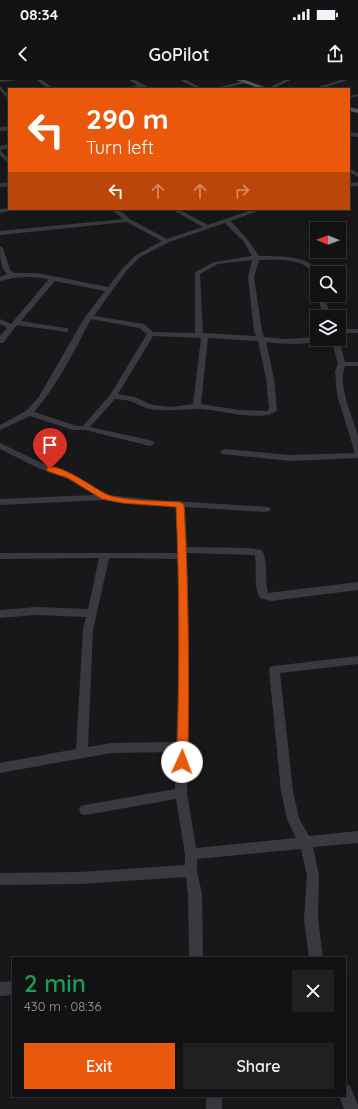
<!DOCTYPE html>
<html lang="en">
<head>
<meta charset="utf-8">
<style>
  :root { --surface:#121214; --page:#1f2022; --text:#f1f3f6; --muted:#9c9ea0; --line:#313234; --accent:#ea580c }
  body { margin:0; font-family:Quicksand,sans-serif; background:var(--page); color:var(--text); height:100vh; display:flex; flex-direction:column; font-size:15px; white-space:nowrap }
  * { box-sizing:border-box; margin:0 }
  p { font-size:13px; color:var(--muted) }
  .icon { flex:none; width:22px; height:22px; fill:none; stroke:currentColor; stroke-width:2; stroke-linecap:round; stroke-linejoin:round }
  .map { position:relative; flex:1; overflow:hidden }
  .details { position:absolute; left:12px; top:877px; width:334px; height:140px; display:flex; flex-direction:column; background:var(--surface); border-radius:0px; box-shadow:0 4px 16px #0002,0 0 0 1px var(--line) }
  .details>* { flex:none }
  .guide { position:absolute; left:8px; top:8px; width:342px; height:122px; border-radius:0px; box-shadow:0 4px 16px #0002,0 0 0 1px var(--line); background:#ea580c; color:#fff; overflow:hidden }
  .needle { width:26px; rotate:271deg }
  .controls { position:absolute; left:310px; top:142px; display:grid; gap:8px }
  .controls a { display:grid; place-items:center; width:36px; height:36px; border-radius:0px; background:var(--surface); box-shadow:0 4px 16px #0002,0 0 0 1px var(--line); font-size:20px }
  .pin { position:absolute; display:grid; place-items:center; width:34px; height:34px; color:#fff; margin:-41px -17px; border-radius:50% 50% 50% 0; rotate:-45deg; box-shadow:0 0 4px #0007 }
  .pin .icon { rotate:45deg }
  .me { position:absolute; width:44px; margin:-22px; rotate:2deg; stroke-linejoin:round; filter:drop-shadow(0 0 3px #0008) }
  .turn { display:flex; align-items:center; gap:14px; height:84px; padding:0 12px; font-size:18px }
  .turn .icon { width:52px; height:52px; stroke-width:2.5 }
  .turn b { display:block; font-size:28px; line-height:34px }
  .lanes { display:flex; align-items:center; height:38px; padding:0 12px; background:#0003; justify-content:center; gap:20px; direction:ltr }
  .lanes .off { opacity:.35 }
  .round { display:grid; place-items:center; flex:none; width:42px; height:42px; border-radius:0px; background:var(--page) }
  .headline { display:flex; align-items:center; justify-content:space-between; height:68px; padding:0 12px }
  h1 { font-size:24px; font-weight:600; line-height:30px; color:#1e9e55 }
  .action { display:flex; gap:8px; margin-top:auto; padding:8px 12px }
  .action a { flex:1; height:46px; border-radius:0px; background:var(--accent); color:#fff; font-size:16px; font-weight:600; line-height:46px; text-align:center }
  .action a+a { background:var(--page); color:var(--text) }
  .status { display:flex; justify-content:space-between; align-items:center; height:28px; padding:0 20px; background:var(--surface); direction:ltr }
  .status svg { height:11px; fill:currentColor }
  header { display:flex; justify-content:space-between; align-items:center; height:52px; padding:0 12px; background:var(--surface); font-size:18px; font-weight:600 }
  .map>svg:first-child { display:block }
</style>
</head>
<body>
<div class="status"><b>08:34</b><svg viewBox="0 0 49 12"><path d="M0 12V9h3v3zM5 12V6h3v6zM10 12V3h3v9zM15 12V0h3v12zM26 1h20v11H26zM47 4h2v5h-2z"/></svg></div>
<header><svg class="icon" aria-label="back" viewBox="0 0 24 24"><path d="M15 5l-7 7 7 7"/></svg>GoPilot<svg class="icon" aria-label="share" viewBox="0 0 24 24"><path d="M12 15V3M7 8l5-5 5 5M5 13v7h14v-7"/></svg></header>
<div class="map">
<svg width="358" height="1029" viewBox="0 0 358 1029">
  <rect width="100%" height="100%" fill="#18181b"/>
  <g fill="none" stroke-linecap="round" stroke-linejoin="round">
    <!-- minor -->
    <path fill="#393a40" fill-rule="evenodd" d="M0 0H18L0 2Z
      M37 0H42L54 9H49Z
      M129 0H135L152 9H146L141 7 125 9 137 5Z
      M180 0H186L204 9H198Z
      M285 0H291L272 9H266Z
      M341 0H348L319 9H312Z
      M244 1 246 3 220 9H212Z
      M0 6 9 16V20L0 10Z
      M358 14V16L349 18V16Z
      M9 46V50L0 51V47Z
      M349 52 358 53V57L349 56Z
      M9 64V68L0 70V66Z
      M0 70 9 79V84L0 75Z
      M349 88 358 93V97L349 92Z
      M9 102V106L0 107V103Z
      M358 102V106L349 107V103Z
      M9 128 19 129 0 133V129Z
      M111 129H118L130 139 167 159 203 147 171 129H178L208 145 254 129H263L231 141 248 160 259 176C274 176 308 175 316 190 319 195 317 203 317 209L314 207 308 188C296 178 274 180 259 180L254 197 262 251 264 257 285 259 317 257V259H321C312 266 278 264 266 262L274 298 277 330C265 344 214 328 196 329 180 329 166 332 150 329 143 328 137 323 130 321 125 320 120 319 115 319L90 347 153 361 154 363 153 365 150 366 85 350H73L30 336 0 350V345L26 331 38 318 85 237 105 211 55 201 21 241 65 248H68V252L17 245 3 263H0V256L7 248 0 244V239L11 244 49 199C31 196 18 196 0 201V197L7 194C0 188 0 175 0 166L3 168 10 190 14 193H37L108 207 123 188 136 175 162 161 127 142 0 155V151L123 139ZM225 143 244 162 252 176 214 182 195 192V253L153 252 144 244 94 236 127 190 140 177 169 162ZM252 180 248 197 254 251 256 256 203 253 200 194 218 184ZM91 239 139 248 147 254 110 315 83 346H77L34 332C58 305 74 271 91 239ZM153 256 201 258 193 324 171 327 152 325 135 317 118 314ZM208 258 258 261 266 298 269 329 267 331 239 330 201 324Z
      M317 215H323L332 237H324Z
      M339 249H358V253H339Z
      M331 259H339L345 282H358V286H345C337 305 353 337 358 356 358 363 358 371 358 378L291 381 221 374 220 372 224 369 291 375 355 373 337 315 335 291 338 284Z
      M0 363 44 384 74 395 107 415 157 420 269 427 271 429 269 431 266 432 185 427 187 467 250 468 262 470C269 483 264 499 268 513L358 502V510L271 521 260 518C253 504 257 489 255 475L187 473 189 592 187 713 196 768 296 758 287 739 281 711 269 590 270 587 274 586 358 576V584L280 593 293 711 299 738 309 756 358 751V763L313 767 319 795 318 839 323 878H309L304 839 307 795 301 769 197 779V791L202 814 203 878H189L188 814 186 797 80 804 0 805V793L80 792 185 785V774L176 719 85 735 81 734 79 730 81 726 85 725 175 709 176 672 111 673 0 693V683L76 669 83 550 86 537 36 535 0 538V530L36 527 88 529 99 478 0 479V473H178L176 427 122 423 105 420 0 425V419L94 415 68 399 38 388 0 369ZM109 478 178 479 179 592 176 662 111 663 88 667 93 550Z
      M13 901V915L0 916V902Z
      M345 1003 350 1006 358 1025V1029H344L339 1016H345Z
      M206 1016H222V1029H206Z"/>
    <!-- major -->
    <path fill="#55585f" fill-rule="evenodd" d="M236 0H245L270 9H261Z
      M349 27 358 29V33L349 31Z"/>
  </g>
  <!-- route -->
  <path fill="#ea580c" stroke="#983908" d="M47 387C62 384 92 407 106 414 120 421 163 421 180 422L184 425C189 511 189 596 188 682L186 685 182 687 179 685 177 682C179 597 180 512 176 427L122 423 102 419 68 398 47 391Z"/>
</svg>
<div class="controls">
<a><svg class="needle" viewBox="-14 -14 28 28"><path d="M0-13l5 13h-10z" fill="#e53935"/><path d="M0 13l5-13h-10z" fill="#9c9ea0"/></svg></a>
<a><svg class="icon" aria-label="search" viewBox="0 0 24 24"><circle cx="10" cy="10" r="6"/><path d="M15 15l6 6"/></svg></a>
<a><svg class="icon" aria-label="layers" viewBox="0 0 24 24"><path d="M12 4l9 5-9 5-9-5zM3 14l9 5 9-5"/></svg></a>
</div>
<div class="pin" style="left:50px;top:389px;background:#d93025"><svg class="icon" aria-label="arrive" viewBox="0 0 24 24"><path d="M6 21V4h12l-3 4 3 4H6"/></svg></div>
<svg class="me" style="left:182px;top:682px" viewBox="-20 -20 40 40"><circle r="19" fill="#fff"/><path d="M0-13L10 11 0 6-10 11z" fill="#ea580c"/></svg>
<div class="guide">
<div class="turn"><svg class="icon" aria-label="left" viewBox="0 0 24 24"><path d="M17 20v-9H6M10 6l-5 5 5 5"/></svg><div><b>290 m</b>Turn left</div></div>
<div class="lanes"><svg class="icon" aria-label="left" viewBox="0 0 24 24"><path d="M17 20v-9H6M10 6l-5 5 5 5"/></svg><svg class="icon off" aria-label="ahead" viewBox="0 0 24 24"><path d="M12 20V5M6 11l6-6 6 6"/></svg><svg class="icon off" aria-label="ahead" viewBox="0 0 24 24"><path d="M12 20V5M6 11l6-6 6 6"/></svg><svg class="icon off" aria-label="right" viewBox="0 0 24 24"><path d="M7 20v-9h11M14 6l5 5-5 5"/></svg></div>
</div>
<section class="details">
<div class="headline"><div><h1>2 min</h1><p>430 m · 08:36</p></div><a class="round"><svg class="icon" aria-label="close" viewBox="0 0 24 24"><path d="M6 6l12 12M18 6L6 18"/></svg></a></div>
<div class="action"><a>Exit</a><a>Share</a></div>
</section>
</div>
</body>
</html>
